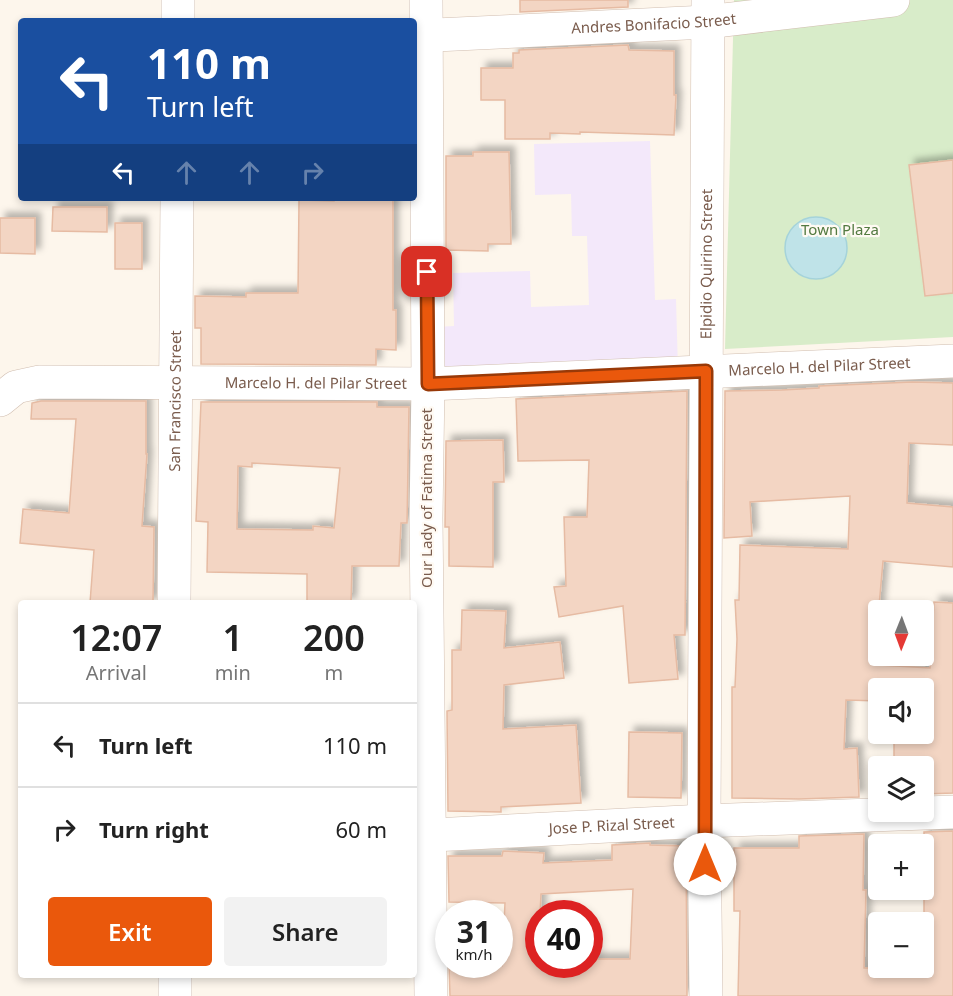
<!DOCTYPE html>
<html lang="en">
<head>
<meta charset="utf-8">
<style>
  :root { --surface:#fff; --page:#f2f2f2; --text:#222; --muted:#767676; --line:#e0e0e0; --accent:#ea580c }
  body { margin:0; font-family:"Noto Sans",sans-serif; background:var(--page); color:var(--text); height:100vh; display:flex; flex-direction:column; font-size:22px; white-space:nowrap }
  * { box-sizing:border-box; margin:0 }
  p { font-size:20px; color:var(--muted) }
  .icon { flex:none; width:33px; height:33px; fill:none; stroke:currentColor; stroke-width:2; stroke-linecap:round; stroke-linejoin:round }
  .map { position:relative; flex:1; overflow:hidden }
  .panel { position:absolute; left:18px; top:600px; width:399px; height:378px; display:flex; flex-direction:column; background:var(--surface); border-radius:6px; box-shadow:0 3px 9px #0003 }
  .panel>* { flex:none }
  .hud { position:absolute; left:18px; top:18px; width:399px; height:183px; border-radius:6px; box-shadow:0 3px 9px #0003; background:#1a4fa0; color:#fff; overflow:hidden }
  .needle { width:39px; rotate:181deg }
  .fabs { position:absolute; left:868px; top:600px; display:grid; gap:12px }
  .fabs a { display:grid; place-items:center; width:66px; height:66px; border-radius:6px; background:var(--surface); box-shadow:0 3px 9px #0003; font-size:30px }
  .speed { position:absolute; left:435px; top:900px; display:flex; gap:12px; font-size:30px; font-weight:700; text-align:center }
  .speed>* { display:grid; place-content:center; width:78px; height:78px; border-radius:50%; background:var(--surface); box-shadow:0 3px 9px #0003; line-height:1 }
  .speed small { font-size:15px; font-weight:400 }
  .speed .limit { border:9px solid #d22; background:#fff; color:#111 }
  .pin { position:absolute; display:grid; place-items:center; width:51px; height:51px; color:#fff; margin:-26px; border-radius:12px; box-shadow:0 3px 9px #0006 }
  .me { position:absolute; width:66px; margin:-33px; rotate:0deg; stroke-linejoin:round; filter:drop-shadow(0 0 4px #0008) }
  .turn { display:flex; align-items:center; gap:21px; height:126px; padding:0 30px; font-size:27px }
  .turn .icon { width:78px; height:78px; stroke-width:2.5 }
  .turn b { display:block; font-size:42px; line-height:51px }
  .lanes { display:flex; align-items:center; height:57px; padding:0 30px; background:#0003; justify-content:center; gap:30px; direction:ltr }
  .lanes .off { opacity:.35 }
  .eta { display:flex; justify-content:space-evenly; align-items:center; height:102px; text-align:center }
  .eta b { font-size:36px; font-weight:600; line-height:42px }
  .cta { display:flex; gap:12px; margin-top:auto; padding:12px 30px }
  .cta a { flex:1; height:69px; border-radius:6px; background:var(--accent); color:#fff; font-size:24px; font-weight:600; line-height:69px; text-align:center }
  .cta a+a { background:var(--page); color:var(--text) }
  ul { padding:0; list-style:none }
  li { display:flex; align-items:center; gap:18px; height:84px; padding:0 30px; border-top:2px solid var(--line) }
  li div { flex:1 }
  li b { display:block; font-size:22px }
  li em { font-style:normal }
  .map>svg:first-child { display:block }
</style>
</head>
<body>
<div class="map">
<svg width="953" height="996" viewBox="0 0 953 996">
  <defs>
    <filter id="shadow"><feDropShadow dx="5.5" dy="-5.5" stdDeviation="3" flood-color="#0004"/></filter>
  </defs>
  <rect width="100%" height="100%" fill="#fdf6ec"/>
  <!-- education -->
  <path fill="#f3e8fa" d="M650 141 655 300 676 299 678 370 437 377 436 327 454 326 453 273 530 271 531 307 589 305 587 236H572L571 194 535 195 534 144Z"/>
  <!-- green -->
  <path fill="#d8ecc9" d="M734 0H953V337L725 349Z"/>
  <!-- water -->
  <path fill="#bfe3e8" stroke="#a5d3da" stroke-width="1.5" d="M785 248a31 31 0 1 1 62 0a31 31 0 1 1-62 0Z"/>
  <!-- building -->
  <path fill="#f3d5c3" stroke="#e6bba3" stroke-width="1.5" fill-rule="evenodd" filter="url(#shadow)" d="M520 0H628V7L520 12Z
    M628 45 629 50 674 51V95H676L674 135 580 132V134L550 133V139H505V100H481V68H513V53H519V50Z
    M473 152H509L511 244H488V251L446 250V156H473Z
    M953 160V293L925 296 909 165Z
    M334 198 393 199V310H396V350L376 349V365L201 364V328H195V296L246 297V293H298L299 200 334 201Z
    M53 207H107V232L52 231Z
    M0 218H35V254L0 253Z
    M115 223H142V269H115Z
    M912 382 953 383V445L909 443 907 503 953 507V567L883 561 879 606V665L930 668 934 602 953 603V793L924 794V766H894V734H924V688H879V701L846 700 844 749 857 748 859 797 799 799 732 798V687H735L737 639 735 600H739L740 545 848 549 850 496 750 502 752 536 724 538 725 391 782 390 819 388V386Z
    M687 391 685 635H674L678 679 629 683 623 606 559 617 554 587 566 586 564 517H587L589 460 518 461 516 399Z
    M41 401H146V454H147L142 526 154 527 153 603H90L94 550 20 543 23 509 69 513 76 419H31L32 403Z
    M201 402H377V407H409L407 523H401L399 566H352L351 603H307V574L207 572 208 522 196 521ZM252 463 340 468 334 528 313 526V530L237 529 238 466 252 467Z
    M503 440 504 482H493V567L449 566V527H445L446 441Z
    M462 610 506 611 504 648 560 642 564 678 504 685 503 729 576 725 581 803 501 807V812L448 811 447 711 452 710V650H461Z
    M629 732 682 733 681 798 628 797Z
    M953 831V996H738L740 911H734V848H799V836L864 834 863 890H866L864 968H924V832Z
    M650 843V845L686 846 687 996H450L449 965 502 966 505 903 449 902 448 856H502L503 851 544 853 543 863 612 860V845ZM633 889 630 959H590V964H538V914H540L541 894Z"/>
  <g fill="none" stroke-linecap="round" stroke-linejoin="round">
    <!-- minor casing -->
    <g stroke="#d1beb0" stroke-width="34">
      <g id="minor">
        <path d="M426 0 428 384 426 518 431 996"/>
        <path d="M178 21V0"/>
        <path id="s1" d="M414 36 707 22 893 0"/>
        <path id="s2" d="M0 400 16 387 39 382 428 384 953 361"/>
        <path id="s3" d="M174 603 177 198"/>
        <path id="s4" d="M414 836 704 821 953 812"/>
        <path d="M175 975V996"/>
        <path id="s5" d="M706 996 704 821 708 0"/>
      </g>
    </g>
    <!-- minor -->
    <use href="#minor" stroke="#fff" stroke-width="33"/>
  </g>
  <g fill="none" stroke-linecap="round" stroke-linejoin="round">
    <!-- route casing -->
    <g stroke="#983908" stroke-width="15">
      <path id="route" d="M427 272 428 384 706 371 705 864"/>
    </g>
    <!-- route -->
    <use href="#route" stroke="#ea580c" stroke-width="10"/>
  </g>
  <g text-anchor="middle" stroke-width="4.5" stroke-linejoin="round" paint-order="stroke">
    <!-- street labels -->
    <g font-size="15" fill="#7a5c4d" stroke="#fffaf3">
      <text dy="5" stroke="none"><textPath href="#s1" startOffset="240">Andres Bonifacio Street</textPath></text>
      <text dy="5" stroke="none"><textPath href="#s5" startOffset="732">Elpidio Quirino Street</textPath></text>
      <text dy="5" stroke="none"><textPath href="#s2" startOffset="825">Marcelo H. del Pilar Street</textPath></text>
      <text dy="5" stroke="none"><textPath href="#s2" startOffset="321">Marcelo H. del Pilar Street</textPath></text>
      <text dy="5" stroke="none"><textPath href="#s3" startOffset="202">San Francisco Street</textPath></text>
      <text transform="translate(427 498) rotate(-90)" y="5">Our Lady of Fatima Street</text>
      <text dy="5" stroke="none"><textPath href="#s4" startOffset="198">Jose P. Rizal Street</textPath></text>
    </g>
    <!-- park labels -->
    <g font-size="15" fill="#537a41" stroke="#fffaf3">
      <text x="840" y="235">Town Plaza</text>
    </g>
  </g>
</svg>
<div class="fabs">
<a><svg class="needle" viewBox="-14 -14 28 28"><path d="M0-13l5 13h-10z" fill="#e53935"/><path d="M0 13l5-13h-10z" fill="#767676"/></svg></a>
<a><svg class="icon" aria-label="sound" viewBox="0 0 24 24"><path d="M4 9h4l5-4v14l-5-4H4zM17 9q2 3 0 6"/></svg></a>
<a><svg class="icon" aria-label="layers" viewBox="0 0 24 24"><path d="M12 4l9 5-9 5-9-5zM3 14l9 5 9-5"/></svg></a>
<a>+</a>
<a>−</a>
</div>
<div class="speed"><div>31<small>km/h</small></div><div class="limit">40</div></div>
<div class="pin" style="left:427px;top:272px;background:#d93025"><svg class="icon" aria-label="arrive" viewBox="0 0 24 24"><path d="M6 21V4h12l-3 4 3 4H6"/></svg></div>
<svg class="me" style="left:705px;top:864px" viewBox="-20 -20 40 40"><circle r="19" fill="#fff"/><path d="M0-13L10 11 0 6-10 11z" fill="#ea580c"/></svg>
<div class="hud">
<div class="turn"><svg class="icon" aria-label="left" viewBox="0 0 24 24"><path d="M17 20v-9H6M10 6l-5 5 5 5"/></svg><div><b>110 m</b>Turn left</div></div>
<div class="lanes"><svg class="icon" aria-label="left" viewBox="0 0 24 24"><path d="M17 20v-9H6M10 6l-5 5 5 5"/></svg><svg class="icon off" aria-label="ahead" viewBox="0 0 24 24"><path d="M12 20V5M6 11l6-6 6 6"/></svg><svg class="icon off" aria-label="ahead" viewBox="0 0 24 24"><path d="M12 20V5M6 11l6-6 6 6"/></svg><svg class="icon off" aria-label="right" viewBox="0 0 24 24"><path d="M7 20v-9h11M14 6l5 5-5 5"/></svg></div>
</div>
<section class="panel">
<div class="eta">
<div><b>12:07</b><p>Arrival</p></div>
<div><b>1</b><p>min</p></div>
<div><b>200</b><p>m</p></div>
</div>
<ul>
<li><svg class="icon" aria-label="left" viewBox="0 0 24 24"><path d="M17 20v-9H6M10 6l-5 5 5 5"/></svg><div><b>Turn left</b></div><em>110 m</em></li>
<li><svg class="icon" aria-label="right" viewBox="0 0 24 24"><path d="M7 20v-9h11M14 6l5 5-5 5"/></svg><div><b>Turn right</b></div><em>60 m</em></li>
</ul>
<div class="cta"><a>Exit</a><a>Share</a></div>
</section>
</div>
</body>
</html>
